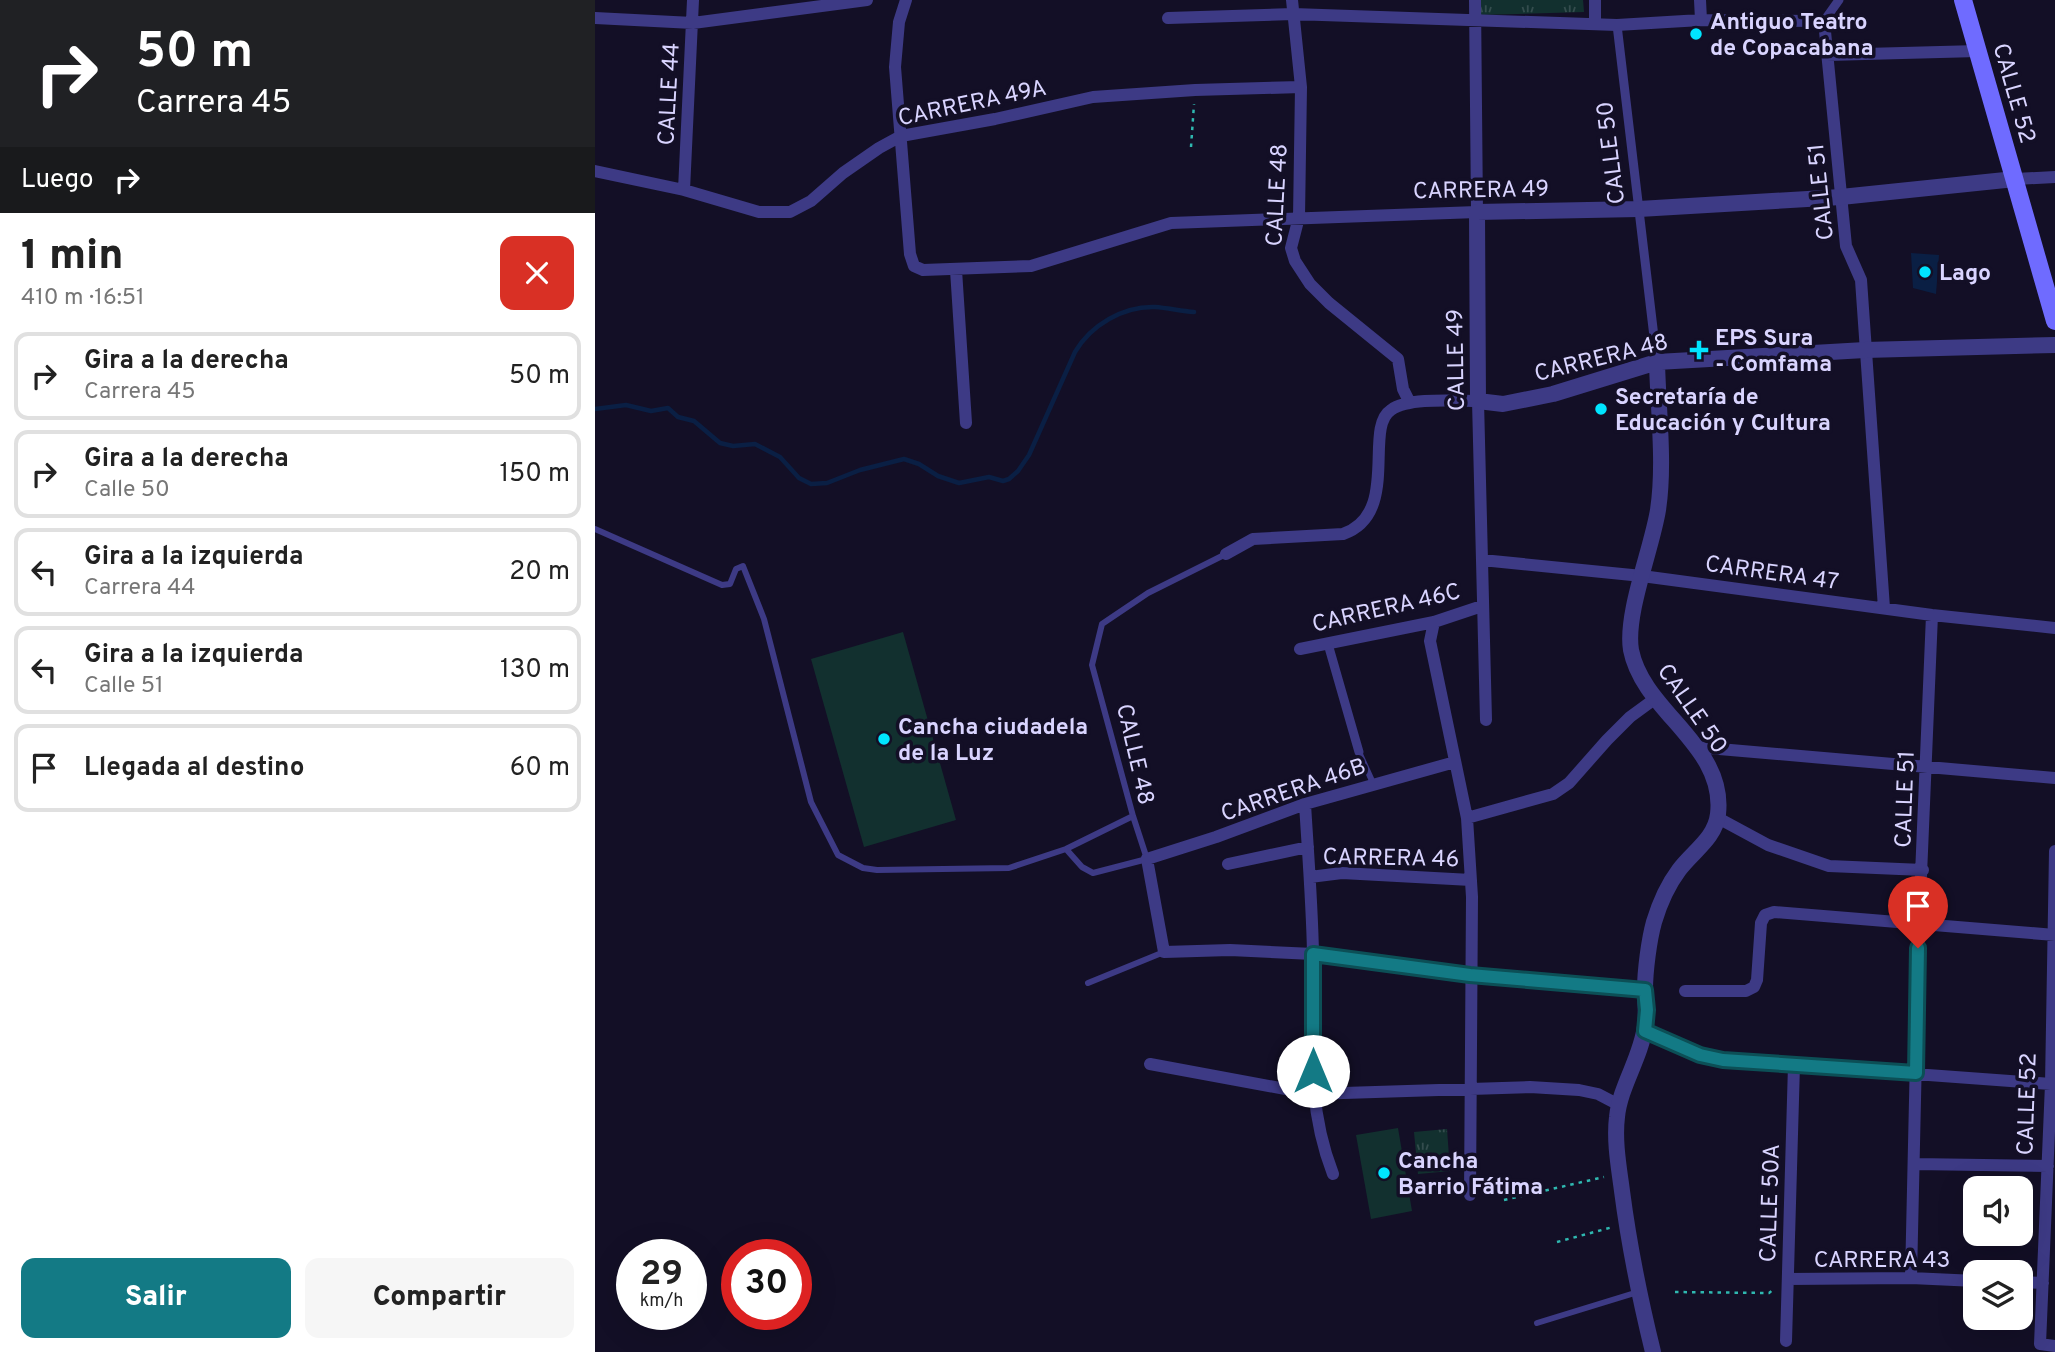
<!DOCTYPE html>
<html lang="es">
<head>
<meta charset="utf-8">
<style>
  :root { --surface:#fff; --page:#f6f6f6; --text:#222; --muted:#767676; --line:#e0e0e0; --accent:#137a85 }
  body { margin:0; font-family:Overpass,sans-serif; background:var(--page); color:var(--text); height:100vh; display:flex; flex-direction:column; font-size:26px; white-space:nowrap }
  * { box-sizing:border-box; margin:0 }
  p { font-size:23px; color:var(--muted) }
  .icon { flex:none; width:38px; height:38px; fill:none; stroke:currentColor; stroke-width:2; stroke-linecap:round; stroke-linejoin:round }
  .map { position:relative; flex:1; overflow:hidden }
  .panel { display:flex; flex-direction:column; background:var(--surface); width:595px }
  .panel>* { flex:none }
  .hud { background:#202124; color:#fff; overflow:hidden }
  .tools { position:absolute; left:1368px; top:1176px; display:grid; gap:14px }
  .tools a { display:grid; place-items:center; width:70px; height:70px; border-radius:14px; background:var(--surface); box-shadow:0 7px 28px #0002; font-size:35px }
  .speed { position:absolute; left:21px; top:1239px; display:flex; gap:14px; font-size:35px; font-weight:700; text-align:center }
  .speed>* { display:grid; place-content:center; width:91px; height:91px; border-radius:50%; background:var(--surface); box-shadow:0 7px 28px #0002; line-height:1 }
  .speed small { font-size:18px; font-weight:400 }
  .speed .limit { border:10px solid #d22; background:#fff; color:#111 }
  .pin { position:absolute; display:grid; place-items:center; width:60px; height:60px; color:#fff; margin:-72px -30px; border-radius:50% 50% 50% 0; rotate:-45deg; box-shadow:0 0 7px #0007 }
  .pin .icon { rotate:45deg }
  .me { position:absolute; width:77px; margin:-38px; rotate:0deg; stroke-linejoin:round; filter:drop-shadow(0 0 5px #0008) }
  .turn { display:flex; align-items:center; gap:24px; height:147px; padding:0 21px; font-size:32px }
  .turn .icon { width:91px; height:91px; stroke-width:2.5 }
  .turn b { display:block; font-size:49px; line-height:60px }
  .then { display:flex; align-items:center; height:66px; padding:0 21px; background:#0003; gap:14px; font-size:26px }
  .round { display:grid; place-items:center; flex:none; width:74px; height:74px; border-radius:14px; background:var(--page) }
  .headline { display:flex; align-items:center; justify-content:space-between; height:119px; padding:0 21px }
  h1 { font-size:42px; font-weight:800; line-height:52px }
  .cta { display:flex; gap:14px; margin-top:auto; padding:14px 21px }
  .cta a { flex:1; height:80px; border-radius:14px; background:var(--accent); color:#fff; font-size:28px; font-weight:800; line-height:80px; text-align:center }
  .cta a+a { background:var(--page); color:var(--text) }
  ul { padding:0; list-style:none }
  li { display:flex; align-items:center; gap:21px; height:88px; margin:0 14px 10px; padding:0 7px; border:4px solid var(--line); border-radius:14px }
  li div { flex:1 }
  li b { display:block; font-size:26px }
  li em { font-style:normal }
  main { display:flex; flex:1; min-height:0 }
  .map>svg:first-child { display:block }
</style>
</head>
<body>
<main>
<section class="panel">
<div class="hud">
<div class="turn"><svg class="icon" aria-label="right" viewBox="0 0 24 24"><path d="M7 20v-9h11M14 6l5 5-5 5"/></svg><div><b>50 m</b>Carrera 45</div></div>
<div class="then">Luego<svg class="icon" aria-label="right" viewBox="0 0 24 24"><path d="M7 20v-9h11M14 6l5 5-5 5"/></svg></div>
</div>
<div class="headline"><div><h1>1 min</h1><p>410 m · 16:51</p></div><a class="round" style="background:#d93025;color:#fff"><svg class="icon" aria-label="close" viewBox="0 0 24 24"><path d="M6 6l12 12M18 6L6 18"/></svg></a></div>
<ul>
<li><svg class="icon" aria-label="right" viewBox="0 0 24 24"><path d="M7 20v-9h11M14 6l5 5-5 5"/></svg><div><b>Gira a la derecha</b><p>Carrera 45</p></div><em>50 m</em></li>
<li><svg class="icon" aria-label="right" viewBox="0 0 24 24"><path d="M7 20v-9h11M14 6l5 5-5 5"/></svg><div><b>Gira a la derecha</b><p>Calle 50</p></div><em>150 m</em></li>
<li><svg class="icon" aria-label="left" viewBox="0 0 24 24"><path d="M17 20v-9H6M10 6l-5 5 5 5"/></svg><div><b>Gira a la izquierda</b><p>Carrera 44</p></div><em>20 m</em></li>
<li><svg class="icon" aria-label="left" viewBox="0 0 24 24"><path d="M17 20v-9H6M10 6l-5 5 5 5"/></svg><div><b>Gira a la izquierda</b><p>Calle 51</p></div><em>130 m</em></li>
<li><svg class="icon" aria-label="arrive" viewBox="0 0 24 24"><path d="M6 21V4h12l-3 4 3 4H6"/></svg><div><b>Llegada al destino</b></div><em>60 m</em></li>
</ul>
<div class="cta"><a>Salir</a><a>Compartir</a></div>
</section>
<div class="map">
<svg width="1460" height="1352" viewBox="0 0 1460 1352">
  <defs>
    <pattern id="park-tufts" width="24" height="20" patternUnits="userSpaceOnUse" patternTransform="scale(1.75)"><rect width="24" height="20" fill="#12302f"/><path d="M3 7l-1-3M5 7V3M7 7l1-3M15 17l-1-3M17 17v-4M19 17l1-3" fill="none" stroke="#344d4e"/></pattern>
  </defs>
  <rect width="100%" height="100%" fill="#130f26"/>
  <!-- park -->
  <path fill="url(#park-tufts)" d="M883 0H988L989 12 884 15Z
    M852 1129 855 1171 823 1174 819 1132Z"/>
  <!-- pitch -->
  <path fill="#12302f" d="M308 632 361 820 269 847 216 659Z
    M803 1128 817 1211 776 1219 761 1135Z"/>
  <!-- water -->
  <path fill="#0a1f44" d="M1316 253 1344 255 1341 294 1318 288Z"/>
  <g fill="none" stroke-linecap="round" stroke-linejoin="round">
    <!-- stream -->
    <path stroke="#0a1f44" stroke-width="4.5" d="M0 409 31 405 56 411 73 408 83 417 99 421 125 443 138 446 160 444 185 457 204 478 216 484 232 483 265 470 309 459 324 464 343 476 364 483 394 477 408 481 414 479 423 471 434 455 480 352C496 325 528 306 560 307 573 308 586 311 599 312"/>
    <!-- path -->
    <path stroke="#2fb8b0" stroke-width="2.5" stroke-dasharray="3.5 5" stroke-linecap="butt" d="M596 147 599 104
      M909 1200 1009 1177
      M962 1242 1018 1227
      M1080 1292 1174 1293 1179 1289"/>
    <!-- service -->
    <path stroke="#3d3a85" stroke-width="6" d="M0 529 127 585 135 584 141 569 148 566 169 619 216 802 243 855 268 868 282 870 414 868 471 849 538 816 497 665 507 624 553 593 631 554
      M764 752 778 783
      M471 849 487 867 498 873 552 859 538 816
      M493 983 569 952
      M942 1323 1043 1292"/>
    <!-- pedestrian -->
    <path stroke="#3d3a85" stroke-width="9" d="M1229 21 1244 0
      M1022 25 1062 362
      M733 644 764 752"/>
    <!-- minor -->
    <path stroke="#3d3a85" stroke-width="12" d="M311 0 304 22 300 67 315 254 319 266 328 270 436 266 576 223 882 212 880 0
      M697 0 706 87 704 217 696 248 700 261 715 284 734 303 803 359 808 389 815 403
      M1000 0V23
      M1105 0 1106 20
      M0 18 98 23 272 0
      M573 18 698 14 1022 25 1106 20 1229 21 1251 246 1266 280 1289 608
      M1232 55 1383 51
      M0 171 89 190 164 212H195L216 201 248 173 284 148 306 136 400 119 498 97 600 90 706 87
      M1420 179 1460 177
      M89 190 98 0
      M361 270 371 423
      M631 554 658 539 748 534C806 514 768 428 796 410 814 397 861 401 883 401L891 720
      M887 560 1047 576 1337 615 1460 628
      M839 622 835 641 872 818 877 897 875 1195
      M705 649 839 622 887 606
      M1101 747 1460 778
      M860 762 710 804 621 837 552 859 569 952 635 950 718 954 875 975 1050 990
      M710 804C713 853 717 903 718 953 719 1030 709 1100 738 1174
      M872 818 958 794 974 783 1012 740 1035 717 1061 698
      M1123 818 1173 845 1234 866 1328 870
      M633 864 713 847
      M715 877 747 873 876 880
      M1090 991H1151L1159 987 1162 980 1166 923 1170 915 1179 912 1460 935
      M1050 1030 1106 1055 1128 1060 1456 1084
      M555 1064 717 1094 935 1087 984 1090 1003 1094 1024 1105
      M1319 1164 1453 1166
      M1316 1278 1324 922 1337 615
      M1193 1279 1316 1278 1381 1281
      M1426 1282 1448 1283
      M1191 1341 1199 1065
      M1445 1344 1456 1084 1460 851
      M1445 1344 1460 1346"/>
    <!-- tertiary -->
    <path stroke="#3d3a85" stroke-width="16" d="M1420 179 1246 197 1044 209 882 212 883 401 908 404 958 394 1062 362 1270 350 1460 345
      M1058 1352C1045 1299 1034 1245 1027 1191 1024 1168 1019 1141 1022 1117 1025 1086 1046 1058 1050 1026 1052 1013 1050 1002 1050 990 1050 971 1054 940 1059 922 1065 902 1072 886 1084 870 1098 851 1120 839 1123 814 1131 745 1048 712 1036 650 1030 614 1057 548 1063 510 1070 464 1063 409 1062 362"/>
    <!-- secondary -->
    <path stroke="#6f6bff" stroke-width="18" d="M1368 0 1460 321"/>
  </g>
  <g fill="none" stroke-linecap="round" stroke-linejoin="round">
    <!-- route casing -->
    <g stroke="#0c4f56" stroke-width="18">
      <path id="route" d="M718 1071V954L875 975 1050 990 1052 1010 1050 1031 1105 1055 1128 1060 1321 1073 1323 948"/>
    </g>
    <!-- route -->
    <use href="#route" stroke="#137a85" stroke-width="12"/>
  </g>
  <!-- markers -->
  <g fill="#00e5ff" stroke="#130f26" stroke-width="2.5">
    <circle cx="1101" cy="34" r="7"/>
    <circle cx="1330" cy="272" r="7"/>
    <path d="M1100.5 339.5h7v7h7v7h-7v7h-7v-7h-7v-7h7z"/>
    <circle cx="1006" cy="409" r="7"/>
    <circle cx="289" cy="739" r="7"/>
    <circle cx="789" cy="1173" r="7"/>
  </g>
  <g text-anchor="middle" stroke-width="7" stroke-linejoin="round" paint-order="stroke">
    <!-- poi labels -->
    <g font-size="23" font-weight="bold" fill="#d9d4ff" stroke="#130f26" text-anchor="start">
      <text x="1115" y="29">Antiguo Teatro<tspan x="1115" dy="26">de Copacabana</tspan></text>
      <text x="1344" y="280">Lago</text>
      <text x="1120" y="345">EPS Sura<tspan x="1120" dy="26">- Comfama</tspan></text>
      <text x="1020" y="404">Secretaría de<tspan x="1020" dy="26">Educación y Cultura</tspan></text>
      <text x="303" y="734">Cancha ciudadela<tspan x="303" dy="26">de la Luz</tspan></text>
      <text x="803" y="1168">Cancha<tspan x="803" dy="26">Barrio Fátima</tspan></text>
    </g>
    <!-- street labels -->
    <g font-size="23" fill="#d9d4ff" stroke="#130f26">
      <text transform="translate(1420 93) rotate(74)" y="8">CALLE 52</text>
      <text transform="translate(73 94) rotate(-87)" y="8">CALLE 44</text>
      <text transform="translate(377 102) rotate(-12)" y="8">CARRERA 49A</text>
      <text transform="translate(1015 153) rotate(-97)" y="8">CALLE 50</text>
      <text transform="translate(886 189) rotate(-1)" y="8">CARRERA 49</text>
      <text transform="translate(1225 192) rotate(-96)" y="8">CALLE 51</text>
      <text transform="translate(681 195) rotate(-87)" y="8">CALLE 48</text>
      <text transform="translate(1006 357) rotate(-14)" y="8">CARRERA 48</text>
      <text transform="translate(860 360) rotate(-91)" y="8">CALLE 49</text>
      <text transform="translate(1177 572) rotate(8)" y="8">CARRERA 47</text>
      <text transform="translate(791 607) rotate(-13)" y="8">CARRERA 46C</text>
      <text transform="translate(1098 708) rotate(55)" y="8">CALLE 50</text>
      <text transform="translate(541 754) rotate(77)" y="8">CALLE 48</text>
      <text transform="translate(698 789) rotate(-19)" y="8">CARRERA 46B</text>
      <text transform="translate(1309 799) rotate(-88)" y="8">CALLE 51</text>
      <text transform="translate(796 857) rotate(1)" y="8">CARRERA 46</text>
      <text transform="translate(1431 1104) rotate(-88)" y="8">CALLE 52</text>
      <text transform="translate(1174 1203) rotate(-88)" y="8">CALLE 50A</text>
      <text x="1287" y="1267">CARRERA 43</text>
    </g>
  </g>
</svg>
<div class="tools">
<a><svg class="icon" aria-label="sound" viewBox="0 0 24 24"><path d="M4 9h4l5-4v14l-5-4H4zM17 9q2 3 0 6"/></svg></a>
<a><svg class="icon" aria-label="layers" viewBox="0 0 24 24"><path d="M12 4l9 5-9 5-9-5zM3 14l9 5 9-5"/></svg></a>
</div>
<div class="speed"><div>29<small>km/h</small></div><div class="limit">30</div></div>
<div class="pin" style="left:1323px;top:948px;background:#d93025"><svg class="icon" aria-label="arrive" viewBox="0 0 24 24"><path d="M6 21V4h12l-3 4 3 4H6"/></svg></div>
<svg class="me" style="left:718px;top:1071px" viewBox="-20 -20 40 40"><circle r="19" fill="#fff"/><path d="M0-13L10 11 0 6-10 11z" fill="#137a85"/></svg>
</div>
</main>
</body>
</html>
